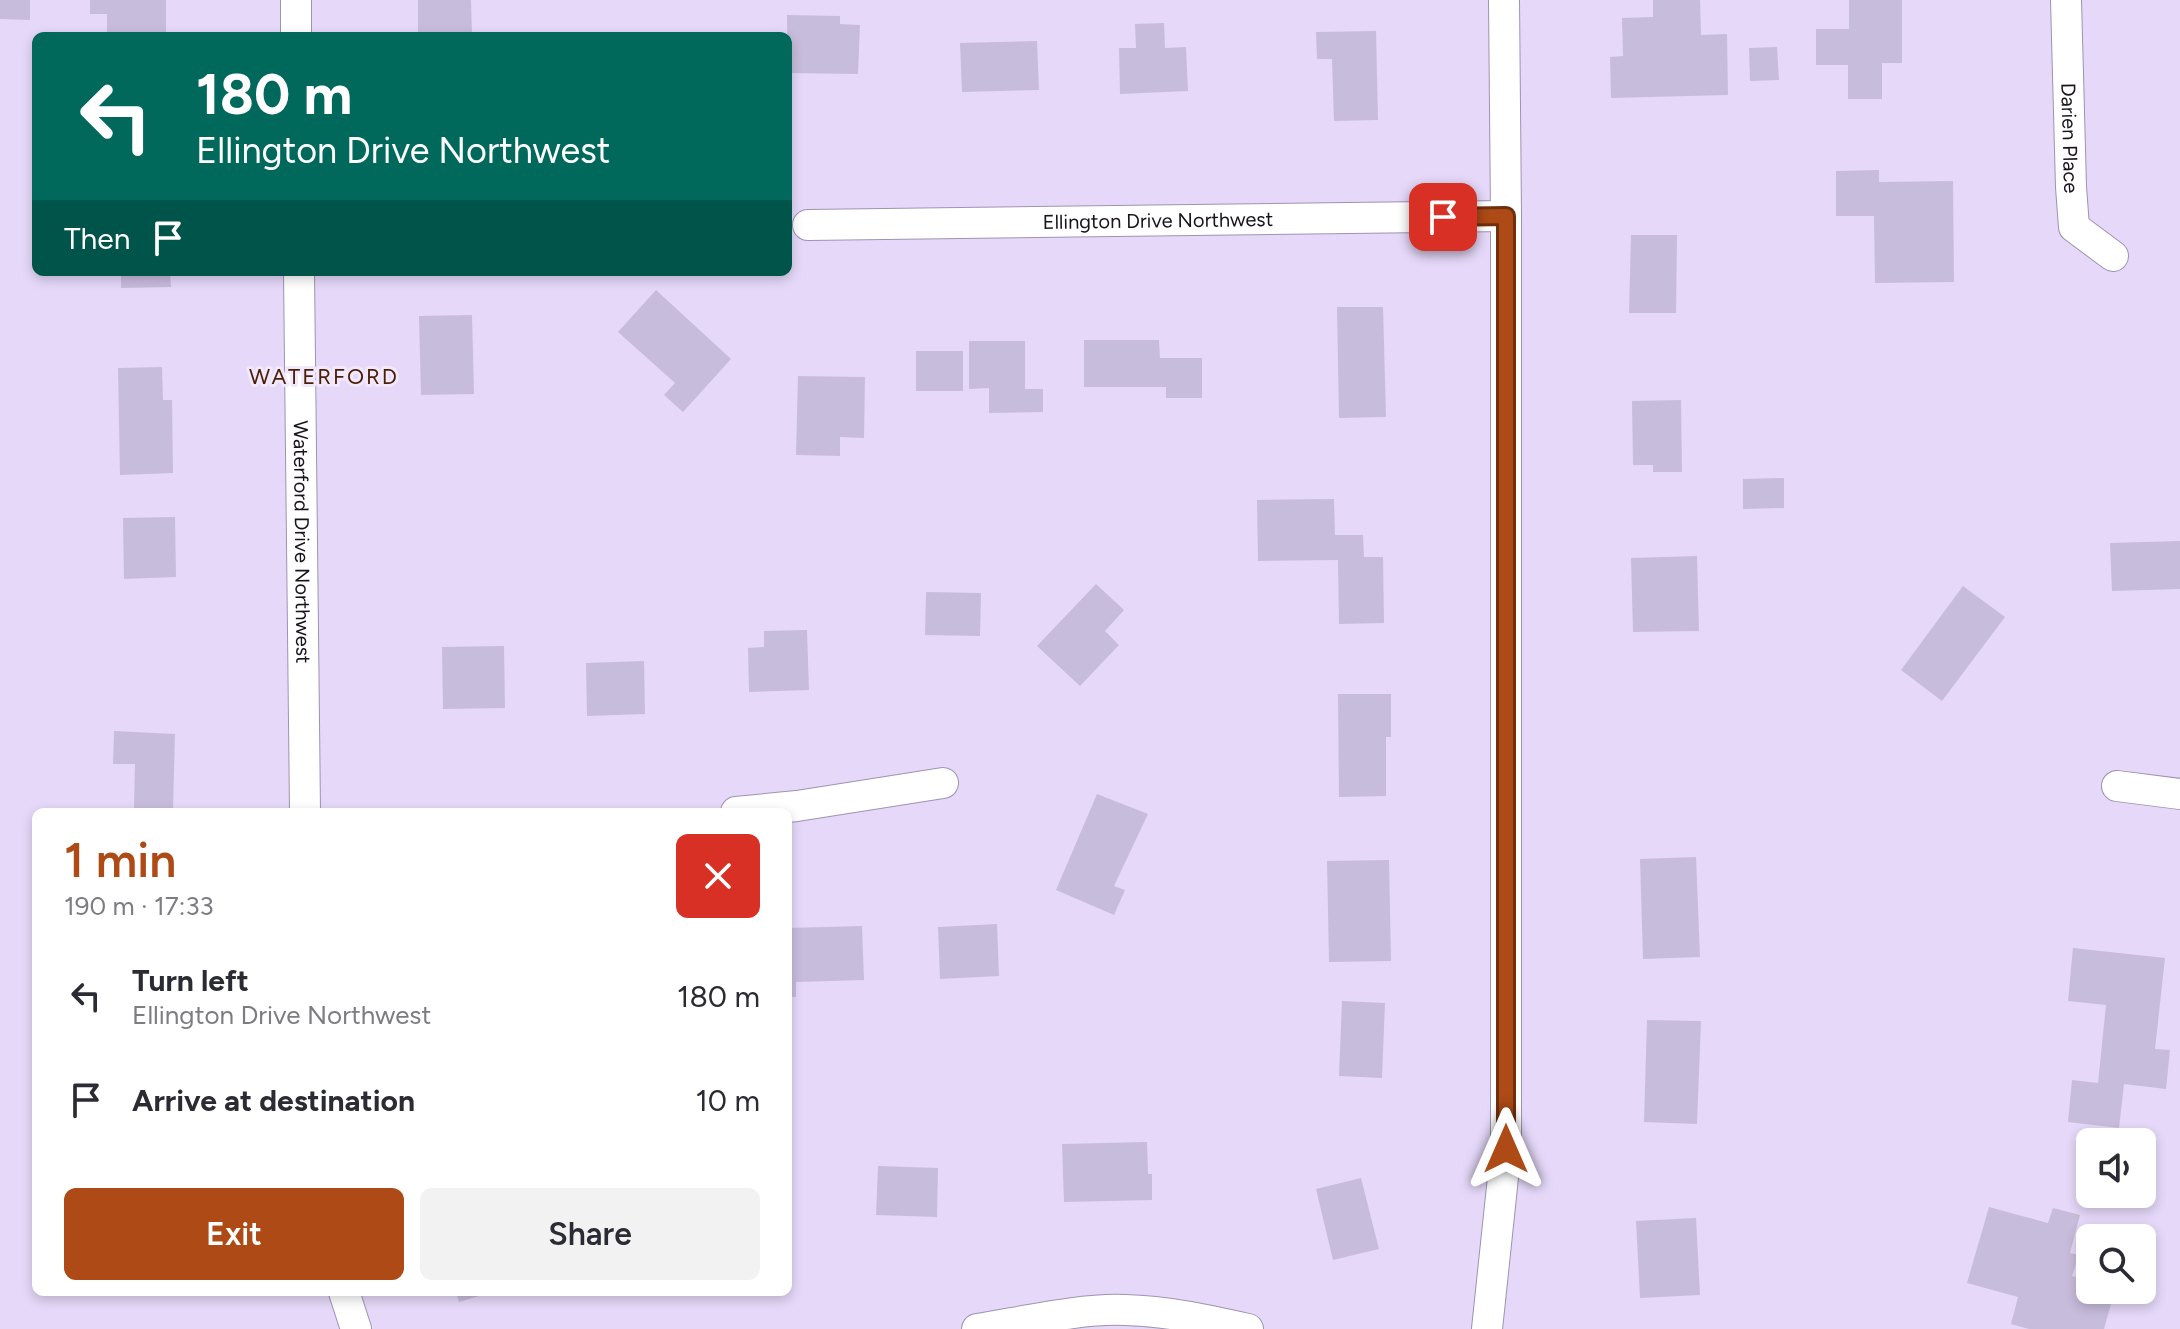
<!DOCTYPE html>
<html lang="en">
<head>
<meta charset="utf-8">
<style>
  :root { --surface:#fff; --page:#f2f2f3; --text:#2b2b33; --muted:#7c7c81; --accent:#ad4a15 }
  body { margin:0; font-family:Figtree,sans-serif; background:var(--page); color:var(--text); height:100vh; display:flex; flex-direction:column; font-size:30px; white-space:nowrap }
  * { box-sizing:border-box; margin:0 }
  p { font-size:26px; color:var(--muted) }
  .icon { flex:none; width:44px; height:44px; fill:none; stroke:currentColor; stroke-width:2; stroke-linecap:round; stroke-linejoin:round }
  .map { position:relative; flex:1; overflow:hidden }
  .panel { position:absolute; left:32px; top:808px; width:760px; height:488px; display:flex; flex-direction:column; background:var(--surface); border-radius:12px; box-shadow:0 4px 12px #0003 }
  .panel>* { flex:none }
  .guide { position:absolute; left:32px; top:32px; width:760px; height:244px; border-radius:12px; box-shadow:0 4px 12px #0003; background:#00695c; color:#fff; overflow:hidden }
  .tools { position:absolute; left:2076px; top:1128px; display:grid; gap:16px }
  .tools a { display:grid; place-items:center; width:80px; height:80px; border-radius:12px; background:var(--surface); box-shadow:0 4px 12px #0003; font-size:40px }
  .pin { position:absolute; display:grid; place-items:center; width:68px; height:68px; color:#fff; margin:-34px; border-radius:16px; box-shadow:0 4px 12px #0006 }
  .me { position:absolute; width:88px; margin:-44px; rotate:0deg; stroke-linejoin:round; filter:drop-shadow(0 0 6px #0008) }
  .turn { display:flex; align-items:center; gap:28px; height:168px; padding:0 32px; font-size:36px }
  .turn .icon { width:104px; height:104px; stroke-width:2.5 }
  .turn b { display:block; font-size:56px; line-height:68px }
  .then { display:flex; align-items:center; height:76px; padding:0 32px; background:#0003; gap:16px; font-size:30px }
  .round { display:grid; place-items:center; flex:none; width:84px; height:84px; border-radius:12px; background:var(--page) }
  .overview { display:flex; align-items:center; justify-content:space-between; height:136px; padding:0 32px }
  h1 { font-size:48px; font-weight:600; line-height:60px; color:var(--accent) }
  .action { display:flex; gap:16px; margin-top:auto; padding:16px 32px }
  .action a { flex:1; height:92px; border-radius:12px; background:var(--accent); color:#fff; font-size:32px; font-weight:600; line-height:92px; text-align:center }
  .action a+a { background:var(--page); color:var(--text) }
  ul { padding:0; list-style:none }
  li { display:flex; align-items:center; gap:24px; height:104px; padding:0 32px }
  li div { flex:1 }
  li b { display:block; font-size:30px }
  li em { font-style:normal }
  .map>svg:first-child { display:block }
</style>
</head>
<body>
<div class="map">
<svg width="2180" height="1329" viewBox="0 0 2180 1329">
  <rect width="100%" height="100%" fill="#e5d8f9"/>
  <!-- building -->
  <path fill="#c8bcdc" d="M0 0H30V20L0 19Z
    M90 0H166V36H107V14H90Z
    M418 0H471L472 36H418Z
    M1653 0H1700L1701 35 1727 34 1728 95 1611 98 1610 57 1623 56 1622 18 1653 17Z
    M1849 0H1902V63H1882V99H1848V65H1816V29H1849Z
    M787 15 840 16V24L860 25 858 74 788 73Z
    M1164 23 1165 48 1186 47 1188 91 1120 94 1119 48H1136L1135 24Z
    M1376 31 1378 120 1334 121 1332 59H1317L1316 32Z
    M1037 41 1039 90 962 92 960 43Z
    M1777 47 1779 80 1750 81 1749 48Z
    M1879 170V182L1953 181 1954 282 1875 283 1874 216H1836V171Z
    M1631 235H1677L1676 313H1629Z
    M121 272H170L171 287 121 288Z
    M656 290 731 359 683 412 664 395 675 383 618 332Z
    M1337 307H1383L1386 417 1339 418Z
    M472 315 474 394 421 395 419 316Z
    M1084 340H1159L1160 358H1202V398H1166V387H1084Z
    M969 341H1025V389H1043V412L989 413V388L969 389Z
    M916 351H963V391H916Z
    M162 367 163 400H172L173 473 120 475 118 368Z
    M798 376 865 377 864 438 840 437V456L796 455Z
    M1681 400 1682 472H1653V465H1633L1632 401Z
    M1784 478V508L1743 509V479Z
    M1334 499 1335 535H1363L1364 557H1383L1384 623 1339 624 1338 560 1258 561 1257 500Z
    M175 517 176 577 124 579 123 518Z
    M2180 541V589L2112 591 2110 543Z
    M1697 556 1699 631 1633 632 1631 558Z
    M1096 584 1124 610 1105 631 1119 645 1080 686 1037 646Z
    M1963 586 2005 617 1942 701 1901 670Z
    M926 592 981 593 980 636 925 635Z
    M807 630 809 690 749 692 748 648 764 647V631Z
    M504 646 505 708 443 709 442 647Z
    M644 661 645 714 587 716 586 663Z
    M1338 694H1391V737H1386V796L1339 797Z
    M114 731 175 734 173 809 134 808 135 764H113Z
    M1097 794 1148 814 1114 886 1125 890 1114 915 1056 890Z
    M1696 857 1700 957 1643 959 1640 859Z
    M1389 860 1391 961 1329 962 1327 861Z
    M997 924 999 976 940 979 938 927Z
    M862 926 864 980 796 982V997H788V928Z
    M2073 948 2165 958 2155 1049 2170 1050 2166 1089 2124 1084 2119 1128 2068 1122 2072 1080 2098 1083 2106 1005 2068 1001Z
    M1342 1001 1385 1003 1382 1078 1339 1076Z
    M1647 1020 1701 1021 1697 1124 1644 1122Z
    M1147 1142 1148 1174H1152V1200L1064 1202 1062 1144Z
    M878 1166 938 1168 937 1217 876 1215Z
    M1361 1178 1379 1249 1333 1260 1316 1189Z
    M1989 1207 2048 1223 2053 1208 2080 1215 2070 1253 2079 1255 2072 1276 2090 1281V1290H2115L2104 1329H2029L2011 1324 2018 1297 1967 1283Z
    M1696 1218 1700 1295 1640 1298 1636 1221Z
    M456 1292H489V1293L459 1302Z"/>
  <g fill="none" stroke-linecap="round" stroke-linejoin="round">
    <!-- minor casing -->
    <g stroke="#9f93b2" stroke-width="32">
      <g id="minor">
        <path d="M296 0V36"/>
        <path id="s1" d="M2066 0 2071 187 2074 227 2113 256"/>
        <path id="s2" d="M808 225 1506 216"/>
        <path id="s3" d="M299 272 305 812"/>
        <path d="M2117 786 2180 794"/>
        <path d="M736 812 797 806 943 783"/>
        <path d="M344 1292 356 1329"/>
        <path d="M977 1329C1022 1322 1081 1308 1125 1310 1167 1311 1208 1320 1248 1329"/>
        <path d="M1487 1329 1506 1149V216L1504 0"/>
      </g>
    </g>
    <!-- minor -->
    <use href="#minor" stroke="#fff" stroke-width="30"/>
  </g>
  <g fill="none" stroke-linecap="round" stroke-linejoin="round">
    <!-- route casing -->
    <g stroke="#70300e" stroke-width="20">
      <path id="route" d="M1443 217 1506 216V1149"/>
    </g>
    <!-- route -->
    <use href="#route" stroke="#ad4a15" stroke-width="14"/>
  </g>
  <g text-anchor="middle" stroke-width="6" stroke-linejoin="round" paint-order="stroke">
    <!-- street labels -->
    <g font-size="20" fill="#18131e" stroke="#f0e8fc">
      <text dy="7" stroke="none"><textPath href="#s1" startOffset="138">Darien Place</textPath></text>
      <text dy="7" stroke="none"><textPath href="#s2" startOffset="350">Ellington Drive Northwest</textPath></text>
      <text dy="7" stroke="none"><textPath href="#s3" startOffset="270">Waterford Drive Northwest</textPath></text>
    </g>
    <!-- neighbourhood labels -->
    <g font-size="22" letter-spacing="2" fill="#4c1d05" stroke="#f0e8fc">
      <text x="324" y="384">WATERFORD</text>
    </g>
  </g>
</svg>
<div class="tools">
<a><svg class="icon" aria-label="sound" viewBox="0 0 24 24"><path d="M4 9h4l5-4v14l-5-4H4zM17 9q2 3 0 6"/></svg></a>
<a><svg class="icon" aria-label="search" viewBox="0 0 24 24"><circle cx="10" cy="10" r="6"/><path d="M15 15l6 6"/></svg></a>
</div>
<div class="pin" style="left:1443px;top:217px;background:#d93025"><svg class="icon" aria-label="arrive" viewBox="0 0 24 24"><path d="M6 21V4h12l-3 4 3 4H6"/></svg></div>
<svg class="me" style="left:1506px;top:1149px" viewBox="-20 -20 40 40"><path d="M0-17L14 15 0 8-14 15z" fill="#ad4a15" stroke="#fff" stroke-width="4"/></svg>
<div class="guide">
<div class="turn"><svg class="icon" aria-label="left" viewBox="0 0 24 24"><path d="M17 20v-9H6M10 6l-5 5 5 5"/></svg><div><b>180 m</b>Ellington Drive Northwest</div></div>
<div class="then">Then<svg class="icon" aria-label="arrive" viewBox="0 0 24 24"><path d="M6 21V4h12l-3 4 3 4H6"/></svg></div>
</div>
<section class="panel">
<div class="overview"><div><h1>1 min</h1><p>190 m · 17:33</p></div><a class="round" style="background:#d93025;color:#fff"><svg class="icon" aria-label="close" viewBox="0 0 24 24"><path d="M6 6l12 12M18 6L6 18"/></svg></a></div>
<ul>
<li><svg class="icon" aria-label="left" viewBox="0 0 24 24"><path d="M17 20v-9H6M10 6l-5 5 5 5"/></svg><div><b>Turn left</b><p>Ellington Drive Northwest</p></div><em>180 m</em></li>
<li><svg class="icon" aria-label="arrive" viewBox="0 0 24 24"><path d="M6 21V4h12l-3 4 3 4H6"/></svg><div><b>Arrive at destination</b></div><em>10 m</em></li>
</ul>
<div class="action"><a>Exit</a><a>Share</a></div>
</section>
</div>
</body>
</html>
